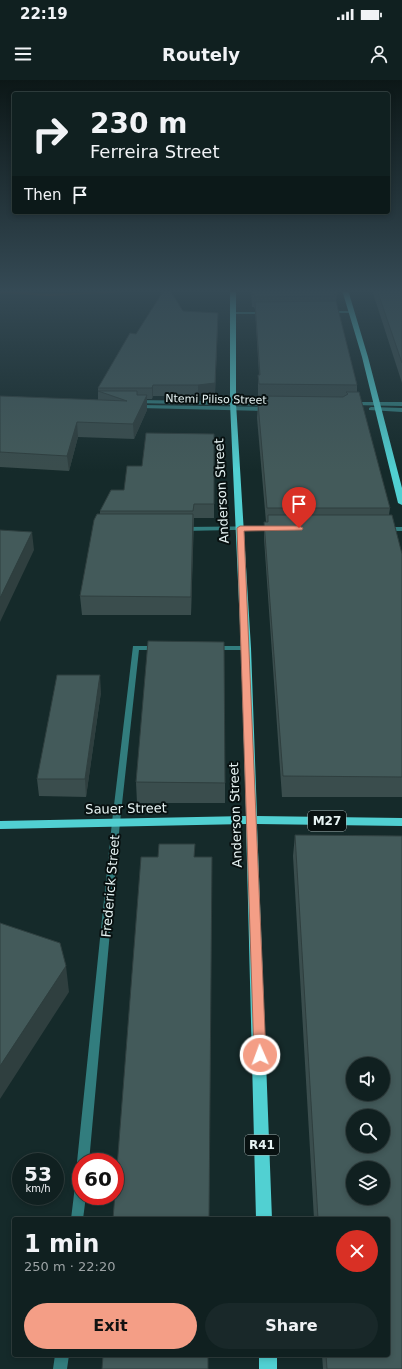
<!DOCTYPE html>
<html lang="en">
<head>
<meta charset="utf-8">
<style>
  :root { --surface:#102020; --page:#192829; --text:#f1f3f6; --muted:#9ca3a5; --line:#303e3e; --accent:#f49e86 }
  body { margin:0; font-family:"DejaVu Sans",sans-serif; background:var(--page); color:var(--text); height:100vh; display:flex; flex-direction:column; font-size:15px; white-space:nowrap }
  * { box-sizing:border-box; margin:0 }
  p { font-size:13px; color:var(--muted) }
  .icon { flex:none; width:22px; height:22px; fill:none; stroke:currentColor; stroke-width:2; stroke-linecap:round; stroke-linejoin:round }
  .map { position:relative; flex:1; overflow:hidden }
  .panel { position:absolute; left:12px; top:1137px; width:378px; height:140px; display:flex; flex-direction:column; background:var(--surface); border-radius:4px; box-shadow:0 2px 6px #0003,0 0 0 1px var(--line) }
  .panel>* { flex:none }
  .top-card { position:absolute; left:12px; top:12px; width:378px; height:122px; border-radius:4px; box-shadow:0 2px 6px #0003,0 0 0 1px var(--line); background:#102020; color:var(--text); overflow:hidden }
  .tools { position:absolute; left:346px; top:977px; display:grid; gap:8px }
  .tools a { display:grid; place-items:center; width:44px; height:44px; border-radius:50%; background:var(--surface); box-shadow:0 2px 6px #0003,0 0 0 1px var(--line); font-size:20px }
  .speed { position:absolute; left:12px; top:1073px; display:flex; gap:8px; font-size:20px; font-weight:700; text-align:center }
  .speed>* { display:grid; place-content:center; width:52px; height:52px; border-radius:50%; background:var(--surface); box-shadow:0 2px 6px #0003,0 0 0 1px var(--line); line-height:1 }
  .speed small { font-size:10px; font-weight:400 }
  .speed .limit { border:6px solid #d22; background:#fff; color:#111 }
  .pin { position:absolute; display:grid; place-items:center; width:34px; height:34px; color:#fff; margin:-41px -17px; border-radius:50% 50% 50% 0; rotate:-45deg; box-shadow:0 0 4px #0007 }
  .pin .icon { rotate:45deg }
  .me { position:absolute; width:44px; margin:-22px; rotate:358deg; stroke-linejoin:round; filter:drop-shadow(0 0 3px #0008) }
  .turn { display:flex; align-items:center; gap:14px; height:84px; padding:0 12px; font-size:18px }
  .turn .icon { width:52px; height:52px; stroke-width:2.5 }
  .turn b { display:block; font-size:28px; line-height:34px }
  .then { display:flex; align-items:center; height:38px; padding:0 12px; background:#0003; gap:8px; font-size:15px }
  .round { display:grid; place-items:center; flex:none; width:42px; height:42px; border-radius:21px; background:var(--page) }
  .summary { display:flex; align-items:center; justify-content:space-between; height:68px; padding:0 12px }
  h1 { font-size:24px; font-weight:600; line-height:30px }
  .button { display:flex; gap:8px; margin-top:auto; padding:8px 12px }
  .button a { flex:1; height:46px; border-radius:24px; background:var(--accent); color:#111; font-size:16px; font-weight:600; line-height:46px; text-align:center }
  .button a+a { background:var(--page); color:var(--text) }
  .status { display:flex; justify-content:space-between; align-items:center; height:28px; padding:0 20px; background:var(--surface); direction:ltr }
  .status svg { height:11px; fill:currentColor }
  header { display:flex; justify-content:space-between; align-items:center; height:52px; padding:0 12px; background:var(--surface); font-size:18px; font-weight:600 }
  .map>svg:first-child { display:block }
</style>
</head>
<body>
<div class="status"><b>22:19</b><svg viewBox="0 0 49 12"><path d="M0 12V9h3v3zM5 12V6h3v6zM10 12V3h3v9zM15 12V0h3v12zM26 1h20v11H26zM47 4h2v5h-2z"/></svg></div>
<header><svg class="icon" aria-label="menu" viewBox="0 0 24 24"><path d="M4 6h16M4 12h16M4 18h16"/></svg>Routely<svg class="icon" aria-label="person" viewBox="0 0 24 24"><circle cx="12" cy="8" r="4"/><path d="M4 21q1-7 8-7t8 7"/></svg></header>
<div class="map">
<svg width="402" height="1289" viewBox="0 0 402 1289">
  <rect width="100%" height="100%" fill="#152a2a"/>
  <!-- green -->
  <path fill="#5f2514" d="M0 210 49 214 165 210 49 216 0 213Z"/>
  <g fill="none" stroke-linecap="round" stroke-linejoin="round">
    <!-- minor -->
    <path fill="#327d7e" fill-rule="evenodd" d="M326 231H351L353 232 351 233H328L326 232Z
      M232 232H265L267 233 265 234H232Z
      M275 446 278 448 277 449 183 451 180 449 183 447Z
      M402 447V451H385L382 449 385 447Z
      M133 566H157L161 568 157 570H139L120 742 89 1082H81V1087L79 1086 77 1082 112 742Z
      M212 566H246L250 568 246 570H212L211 568Z
      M81 1100V1116H86L83 1139H71L75 1106 77 1102Z
      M55 1275H69L67 1289H53Z"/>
    <!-- tertiary -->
    <path fill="#327d7e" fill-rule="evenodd" d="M137 320 269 322 272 324 269 326 135 323V321Z
      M353 322H402V326L351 325 350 324Z
      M141 325 268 327 271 329 268 331 139 328 138 327Z
      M371 327 402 328V332L369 330V328Z"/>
    <!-- primary -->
    <path fill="#51d0d2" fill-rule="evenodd" d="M230 210H236V323L251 568 257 736 402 738V746L257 744 272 1139H256L246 744 0 749V741L246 736 241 568 230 323Z
      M342 210H348L368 277 402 408V425L398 423 362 277Z
      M259 1275H277V1289H259Z"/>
  </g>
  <!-- wall -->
  <path fill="#3a4d4d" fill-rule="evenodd" d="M251 210H336L337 214 336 222 357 305V312L390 428 389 435 402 474V717H282L264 459V442H266L257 338 258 323H260V319H258V295H259L255 230 254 227H252Z
    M372 210H402V303Z
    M183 231 218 242 215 313 198 316H153L152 319H147V330L134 359 78 357 69 391 0 387V316L98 320V308L136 254Z
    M214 354V438H194L191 535H82L80 516 100 434V431L124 410 142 386Z
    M101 612 86 717 39 716 37 699Z
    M136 702 225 703V723H137Z
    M295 755 402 756V1289H323L322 1275H388V1139H314L293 776ZM353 984H383V1014H353ZM353 1036H383V1066H353ZM353 1088H383V1118H353Z"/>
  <!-- shaded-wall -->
  <path fill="#2f3f3f" d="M218 233 215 313 198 316V305Z
    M153 305V316L152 319V308Z
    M147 315V330L134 359 133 344Z
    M77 342 78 357 69 391 67 376Z
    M193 434V452L191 535V517Z
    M32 452 34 470 0 542V518Z
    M100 595 101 612 86 717 85 699Z
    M66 886 69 912 0 1019V986Z"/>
  <!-- building -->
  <path fill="#435a5a" stroke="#2f3f3f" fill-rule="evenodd" d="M164 210H170L183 231 218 233 215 303 198 305H153L152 308H98L130 253 136 254Z
    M252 210H336L337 214H334L335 216 255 217 254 214H252Z
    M377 210H402V283Z
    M336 221 357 305 259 304 258 295H260L255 222Z
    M98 311H137V315H147L133 344 77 342 67 376 0 372V316L127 321Z
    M346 312H359L390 428H267L258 323H261L260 316 343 317 348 314Z
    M146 353 214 354V424H194L193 431H100L111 410H124L127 386H142Z
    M97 434H193L191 517 80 516 94 440Z
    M268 435H392L402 474V697L283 696 264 442H268Z
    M0 450 32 452 0 518Z
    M148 561 224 562 225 703 136 702Z
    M57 595H100L85 699H37Z
    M295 755 402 756V1289H327L326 1275H388V1139H318ZM353 984H383V1014H353ZM353 1036H383V1066H353ZM353 1088H383V1118H353Z
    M159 764H195L194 777H212L209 1139H113L141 777H158Z
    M0 843 60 863 66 886 0 986Z
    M103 1275H208V1289H102Z"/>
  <!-- sky -->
  <linearGradient id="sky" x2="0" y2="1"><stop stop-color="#0c1717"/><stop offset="0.54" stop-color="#354a55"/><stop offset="1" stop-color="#354a55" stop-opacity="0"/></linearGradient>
  <rect width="402" height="391" fill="url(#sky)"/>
  <!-- route -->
  <path fill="#f49e86" stroke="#9f6757" d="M299 446 303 448 302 450 244 451 266 975 264 979 260 980 255 979 254 975 237 448 240 446Z"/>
  <g text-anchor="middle" stroke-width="4" stroke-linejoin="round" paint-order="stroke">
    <!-- far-street labels -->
    <g font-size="11" fill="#e6f3f3" stroke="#081111">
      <text transform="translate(216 319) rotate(1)" y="4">Ntemi Piliso Street</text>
    </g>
    <!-- shield labels -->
    <g fill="#081111" stroke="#a3afaf" stroke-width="1">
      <rect x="308" y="731" width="38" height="20" rx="3"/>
      <rect x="245" y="1055" width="34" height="20" rx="3"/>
    </g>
    <g font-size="12" font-weight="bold" fill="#e6f3f3">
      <text x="327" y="745">M27</text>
      <text x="262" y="1069">R41</text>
    </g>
    <!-- street labels -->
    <g font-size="13" fill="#e6f3f3" stroke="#081111">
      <text transform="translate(221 411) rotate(-93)" y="5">Anderson Street</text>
      <text transform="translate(126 728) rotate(-1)" y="5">Sauer Street</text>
      <text transform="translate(235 735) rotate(-92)" y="5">Anderson Street</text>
      <text transform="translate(110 806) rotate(-85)" y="5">Frederick Street</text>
    </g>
  </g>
</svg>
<div class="tools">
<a><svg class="icon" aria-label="sound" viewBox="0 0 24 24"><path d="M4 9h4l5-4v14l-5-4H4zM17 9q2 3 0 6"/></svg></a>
<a><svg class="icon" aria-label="search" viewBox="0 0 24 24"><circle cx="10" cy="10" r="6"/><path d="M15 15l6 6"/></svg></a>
<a><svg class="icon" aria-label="layers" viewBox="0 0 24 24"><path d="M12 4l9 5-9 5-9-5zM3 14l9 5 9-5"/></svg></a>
</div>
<div class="speed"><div>53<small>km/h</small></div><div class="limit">60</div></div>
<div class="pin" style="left:299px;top:448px;background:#d93025"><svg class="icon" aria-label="arrive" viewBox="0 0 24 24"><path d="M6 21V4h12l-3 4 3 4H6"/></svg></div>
<svg class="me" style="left:260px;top:975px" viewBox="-20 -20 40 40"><circle r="17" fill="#f49e86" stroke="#fff" stroke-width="3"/><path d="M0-11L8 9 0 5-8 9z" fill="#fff"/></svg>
<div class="top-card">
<div class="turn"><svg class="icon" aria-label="right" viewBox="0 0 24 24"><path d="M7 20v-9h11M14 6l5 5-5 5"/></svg><div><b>230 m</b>Ferreira Street</div></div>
<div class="then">Then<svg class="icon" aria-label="arrive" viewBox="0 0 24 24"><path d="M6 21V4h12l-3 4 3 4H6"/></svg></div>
</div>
<section class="panel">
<div class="summary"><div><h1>1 min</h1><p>250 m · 22:20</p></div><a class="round" style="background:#d93025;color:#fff"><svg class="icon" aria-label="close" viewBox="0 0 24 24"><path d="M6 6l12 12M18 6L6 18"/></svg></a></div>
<div class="button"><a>Exit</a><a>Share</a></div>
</section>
</div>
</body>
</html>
